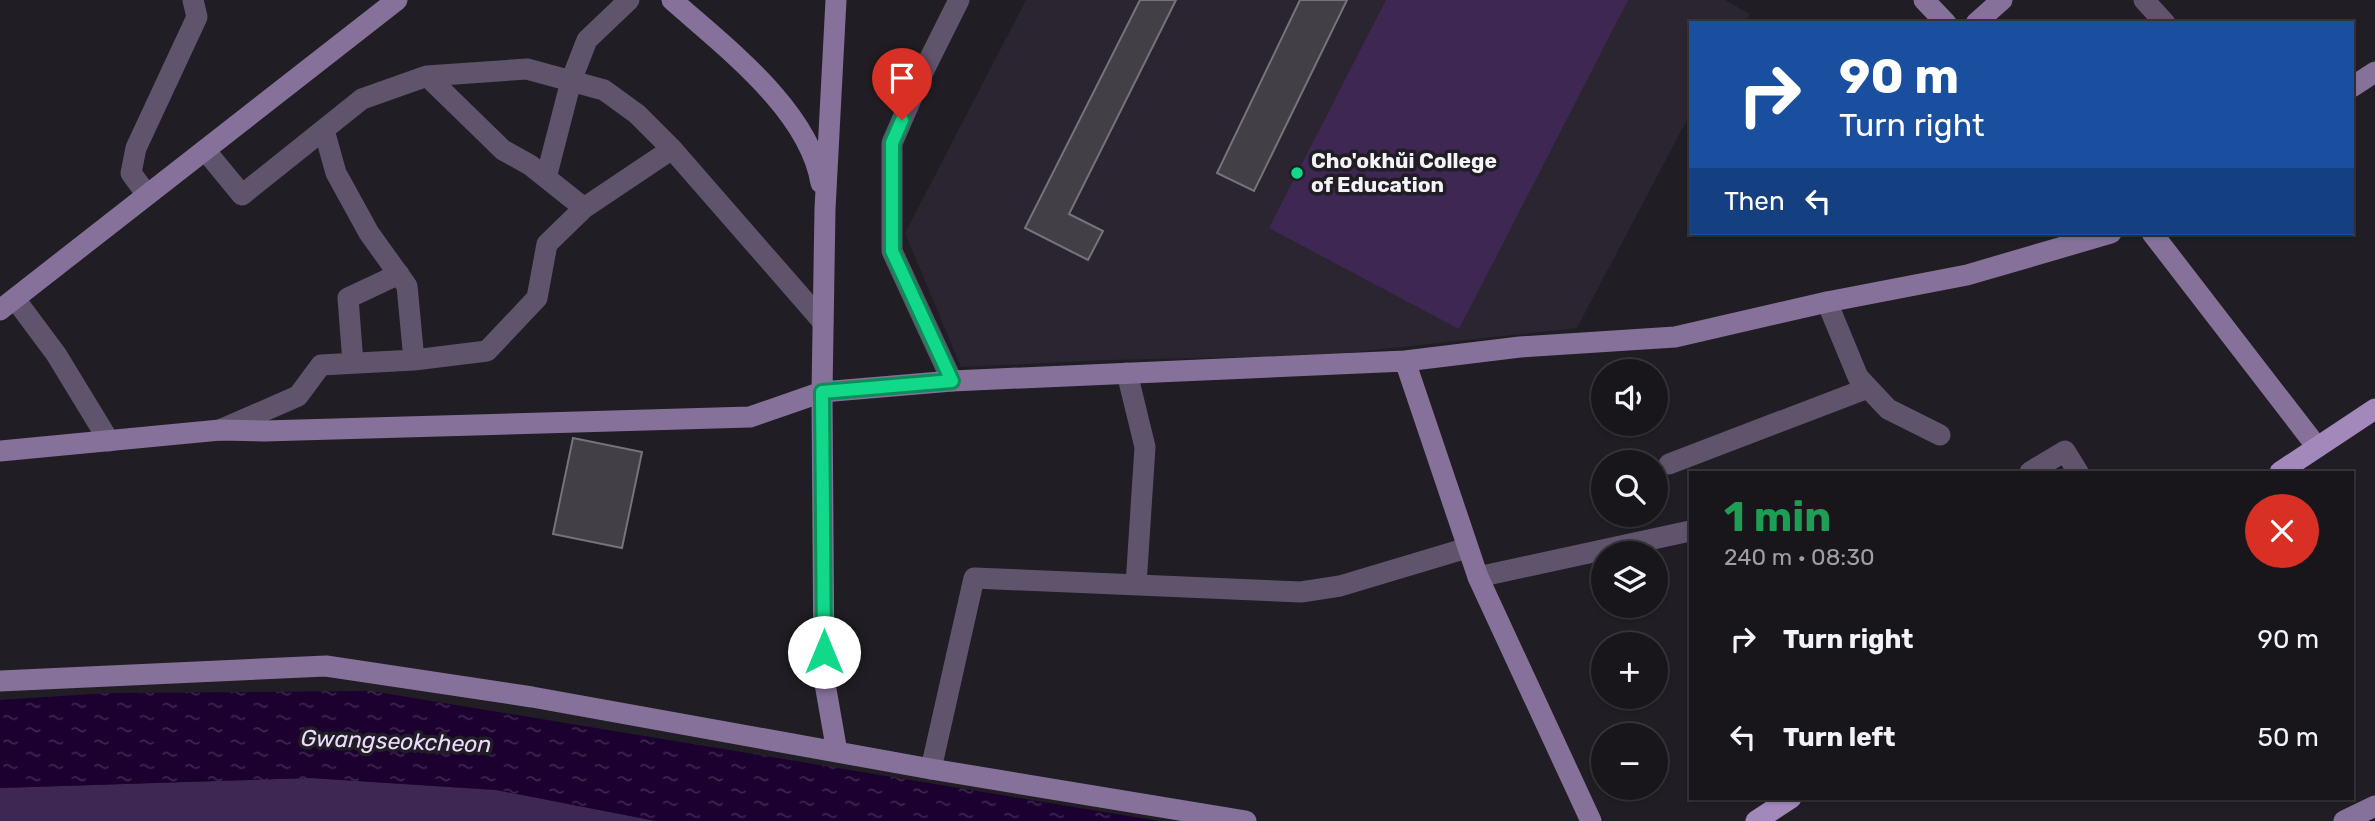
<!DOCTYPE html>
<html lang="en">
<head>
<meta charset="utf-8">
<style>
  :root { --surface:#18161b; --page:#211f24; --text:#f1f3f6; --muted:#9f9fa3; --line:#36353a }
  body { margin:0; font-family:Rubik,sans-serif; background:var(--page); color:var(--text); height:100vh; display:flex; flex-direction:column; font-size:26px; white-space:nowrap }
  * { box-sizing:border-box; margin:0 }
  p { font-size:23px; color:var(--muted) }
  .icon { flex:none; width:38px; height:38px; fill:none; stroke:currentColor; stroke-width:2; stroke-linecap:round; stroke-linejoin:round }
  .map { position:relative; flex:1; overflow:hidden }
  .side { position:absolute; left:1689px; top:471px; width:665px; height:329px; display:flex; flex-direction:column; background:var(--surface); border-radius:0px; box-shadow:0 2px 5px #0004,0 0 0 2px var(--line) }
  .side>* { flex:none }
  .hud { position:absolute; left:1689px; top:21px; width:665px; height:214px; border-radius:0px; box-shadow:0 2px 5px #0004,0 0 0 2px var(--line); background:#1a4fa0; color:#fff; overflow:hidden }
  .controls { position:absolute; left:1591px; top:359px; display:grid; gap:14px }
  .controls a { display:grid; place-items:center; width:77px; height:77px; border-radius:50%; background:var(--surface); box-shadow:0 2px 5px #0004,0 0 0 2px var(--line); font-size:35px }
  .pin { position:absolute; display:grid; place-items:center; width:60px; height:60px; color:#fff; margin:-72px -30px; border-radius:50% 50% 50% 0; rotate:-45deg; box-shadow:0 0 7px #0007 }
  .pin .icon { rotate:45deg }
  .me { position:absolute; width:77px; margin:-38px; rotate:0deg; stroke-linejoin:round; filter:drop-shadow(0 0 5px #0008) }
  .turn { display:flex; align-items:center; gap:24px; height:147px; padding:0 35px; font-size:32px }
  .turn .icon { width:91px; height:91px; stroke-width:2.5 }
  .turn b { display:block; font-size:49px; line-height:60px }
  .then { display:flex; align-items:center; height:66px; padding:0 35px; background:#0003; gap:14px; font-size:26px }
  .round { display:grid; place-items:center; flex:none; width:74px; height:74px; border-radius:37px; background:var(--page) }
  .overview { display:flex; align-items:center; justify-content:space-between; height:119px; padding:0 35px }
  h1 { font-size:42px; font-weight:700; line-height:52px; color:#1e9e55 }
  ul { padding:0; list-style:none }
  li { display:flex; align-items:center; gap:21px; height:98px; padding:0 35px }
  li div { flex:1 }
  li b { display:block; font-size:26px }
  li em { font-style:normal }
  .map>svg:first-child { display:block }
</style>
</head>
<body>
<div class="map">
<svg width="2375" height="821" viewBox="0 0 2375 821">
  <defs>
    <pattern id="water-ripples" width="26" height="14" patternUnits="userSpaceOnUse" patternTransform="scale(1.75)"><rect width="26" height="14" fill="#1c002f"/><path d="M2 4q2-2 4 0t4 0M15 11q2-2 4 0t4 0" fill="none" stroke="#3e264e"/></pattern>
  </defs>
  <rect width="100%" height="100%" fill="#201d24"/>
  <!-- built -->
  <path fill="#2b2531" d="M1026 0H1725L1750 14 1744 23H1690V114L1577 328 1327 355 1108 360 961 367 905 233Z"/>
  <!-- park -->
  <path fill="#3f2753" d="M1386 0H1628L1459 329 1269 228Z
    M311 778 496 790 656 821H0V788Z"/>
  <!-- water -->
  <path fill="url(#water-ripples)" d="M371 691 1159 821H656L496 790 311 778 0 788V700L109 693Z"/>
  <!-- building -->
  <path fill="#423f46" stroke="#77737b" stroke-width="2" d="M1140 0H1176L1069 214 1103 231 1088 260 1025 228Z
    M1300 0H1347L1254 191 1217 173Z
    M573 438 642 452 622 548 553 534Z"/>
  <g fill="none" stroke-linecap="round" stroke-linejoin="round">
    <!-- street -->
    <path stroke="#60546d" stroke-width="21" d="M2144 0 2165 23
      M427 76 503 150 530 165 584 208
      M324 130 336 173 369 233 407 286 414 360
      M205 150 242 195 362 99 427 76 527 69 604 90 637 114 672 149 823 322
      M546 178 571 81 587 40 629 0
      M147 195 131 173 136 148 197 17 193 0
      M15 299 56 354 109 441
      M1827 302 1858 377 1888 409 1940 435
      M353 363 348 298 399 274
      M1127 373 1145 447 1136 585
      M952 381 892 251V143L922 74 959 0
      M220 430 298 396 321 365 414 360 487 351 537 298 547 244 584 208 672 149
      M1669 464 1868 388
      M2030 472 2065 451 2078 472
      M1478 577 1690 531
      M931 769 974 578 1301 592 1340 586 1467 548"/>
    <!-- secondary -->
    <path stroke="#86719a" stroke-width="21" d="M672 0C725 47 809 110 821 183
      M836 0 825 209 822 392 824 678 837 752
      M1924 0 1946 23
      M1976 23 2002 0
      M2352 87 2375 72
      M2152 233 2317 447
      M0 310 397 0
      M1405 361 1478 577 1591 821
      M0 451 220 430 264 431 750 417 822 392 952 381 1405 361 1520 347 1675 337 1827 302 1967 275 2111 233
      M0 681 326 666 532 697 931 769 1246 821
      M2344 821 2375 806"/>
    <!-- primary -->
    <path stroke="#a388bc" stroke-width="21" d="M2280 472 2375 409
      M1756 821 1791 798"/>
  </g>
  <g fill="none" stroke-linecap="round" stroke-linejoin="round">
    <!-- route casing -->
    <g stroke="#0c8d5a" stroke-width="18">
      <path id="route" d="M824 652 822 392 952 381 892 251V143L902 120"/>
    </g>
    <!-- route -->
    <use href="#route" stroke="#12d98a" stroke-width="12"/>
  </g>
  <!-- markers -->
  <circle fill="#12d98a" stroke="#201d24" stroke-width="2.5" cx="1297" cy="173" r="7"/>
  <g text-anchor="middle" stroke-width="7" stroke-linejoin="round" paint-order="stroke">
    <!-- poi labels -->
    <g font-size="21" font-weight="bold" fill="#f5f3f8" stroke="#201d24" text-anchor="start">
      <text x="1311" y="168">Cho'okhŭi College<tspan x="1311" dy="24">of Education</tspan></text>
    </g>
    <!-- water labels -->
    <g font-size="23" font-style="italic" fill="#eddbfe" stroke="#201d24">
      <text transform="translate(396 741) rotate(2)" y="8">Gwangseokcheon</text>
    </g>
  </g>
</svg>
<div class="controls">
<a><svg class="icon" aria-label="sound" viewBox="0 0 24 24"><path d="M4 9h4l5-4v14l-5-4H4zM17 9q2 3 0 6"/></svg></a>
<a><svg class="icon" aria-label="search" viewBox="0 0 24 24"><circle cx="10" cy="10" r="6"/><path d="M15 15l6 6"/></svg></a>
<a><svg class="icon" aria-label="layers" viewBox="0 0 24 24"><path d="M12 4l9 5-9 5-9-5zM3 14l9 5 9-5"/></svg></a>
<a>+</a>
<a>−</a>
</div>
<div class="pin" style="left:902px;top:120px;background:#d93025"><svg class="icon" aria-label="arrive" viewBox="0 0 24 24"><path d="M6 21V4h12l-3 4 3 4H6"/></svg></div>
<svg class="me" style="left:824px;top:652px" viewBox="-20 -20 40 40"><circle r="19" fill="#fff"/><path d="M0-13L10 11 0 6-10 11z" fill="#12d98a"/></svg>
<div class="hud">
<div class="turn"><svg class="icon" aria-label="right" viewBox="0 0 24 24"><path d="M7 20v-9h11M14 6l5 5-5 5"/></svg><div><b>90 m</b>Turn right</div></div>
<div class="then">Then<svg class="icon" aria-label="left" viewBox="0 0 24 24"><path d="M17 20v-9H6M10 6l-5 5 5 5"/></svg></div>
</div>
<section class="side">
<div class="overview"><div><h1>1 min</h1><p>240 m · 08:30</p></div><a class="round" style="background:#d93025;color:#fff"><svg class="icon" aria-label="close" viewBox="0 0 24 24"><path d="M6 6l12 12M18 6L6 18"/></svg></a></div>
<ul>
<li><svg class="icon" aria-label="right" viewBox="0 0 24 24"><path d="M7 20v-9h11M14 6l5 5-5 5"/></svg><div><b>Turn right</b></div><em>90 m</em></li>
<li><svg class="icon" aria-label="left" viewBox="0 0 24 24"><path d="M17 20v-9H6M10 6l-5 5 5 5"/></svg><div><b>Turn left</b></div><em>50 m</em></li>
</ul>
</section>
</div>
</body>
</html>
